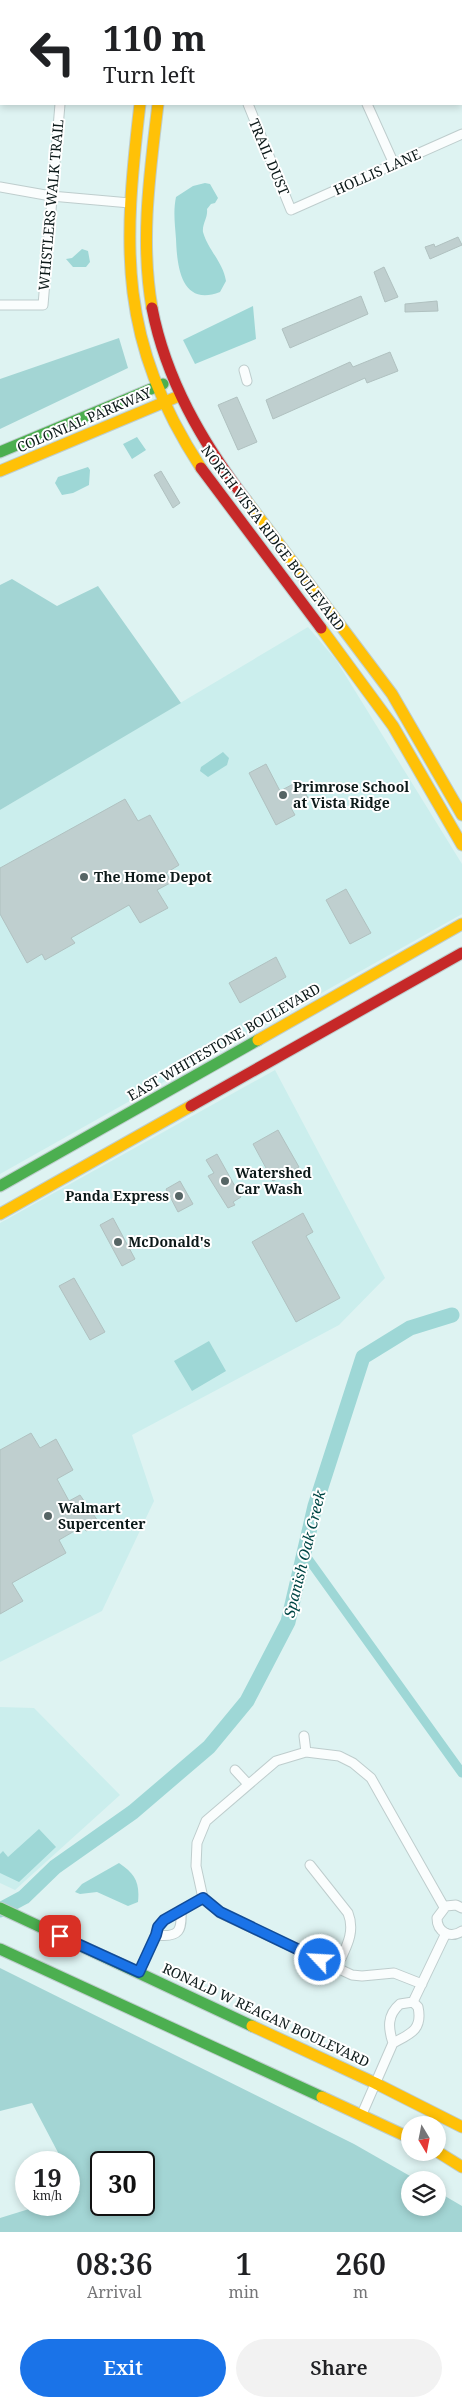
<!DOCTYPE html>
<html lang="en">
<head>
<meta charset="utf-8">
<style>
  :root { --surface:#fff; --page:#f2f2f2; --text:#202124; --muted:#757577; --accent:#1a73e8 }
  body { margin:0; font-family:"Noto Serif",serif; background:var(--page); color:var(--text); height:100vh; display:flex; flex-direction:column; font-size:19px; white-space:nowrap }
  * { box-sizing:border-box; margin:0 }
  p { font-size:16px; color:var(--muted) }
  .icon { flex:none; width:28px; height:28px; fill:none; stroke:currentColor; stroke-width:2; stroke-linecap:round; stroke-linejoin:round }
  .map { position:relative; height:2232px; overflow:hidden }
  .sheet { display:flex; flex-direction:column; background:var(--surface); flex:1 }
  .sheet>* { flex:none }
  .top-card { position:absolute; left:0px; top:0px; width:462px; height:105px; box-shadow:0 2px 8px #0003; background:#fff; color:var(--text); overflow:hidden }
  .needle { width:32px; rotate:170deg }
  .tools { position:absolute; left:401px; top:2116px; display:grid; gap:10px }
  .tools a { display:grid; place-items:center; width:45px; height:45px; border-radius:50%; background:var(--surface); box-shadow:0 2px 8px #0003; font-size:25px }
  .speed { position:absolute; left:15px; top:2151px; display:flex; gap:10px; font-size:25px; font-weight:700; text-align:center }
  .speed>* { display:grid; place-content:center; width:65px; height:65px; border-radius:50%; background:var(--surface); box-shadow:0 2px 8px #0003; line-height:1 }
  .speed small { font-size:12px; font-weight:400 }
  .speed .limit { border:2px solid #111; border-radius:8px; background:#fff; color:#111 }
  .pin { position:absolute; display:grid; place-items:center; width:42px; height:42px; color:#fff; margin:-21px; border-radius:10px; box-shadow:0 2px 8px #0006 }
  .me { position:absolute; width:55px; margin:-28px; rotate:295deg; stroke-linejoin:round; filter:drop-shadow(0 0 4px #0008) }
  .turn { display:flex; align-items:center; gap:18px; height:105px; padding:0 20px; font-size:22px }
  .turn .icon { width:65px; height:65px; stroke-width:2.5 }
  .turn b { display:block; font-size:35px; line-height:42px }
  .eta { display:flex; justify-content:space-evenly; align-items:center; height:85px; text-align:center }
  .eta b { font-size:30px; font-weight:600; line-height:35px }
  .action { display:flex; gap:10px; margin-top:auto; padding:10px 20px }
  .action a { flex:1; height:58px; border-radius:30px; background:var(--accent); color:#fff; font-size:20px; font-weight:600; line-height:58px; text-align:center }
  .action a+a { background:var(--page); color:var(--text) }
  .map>svg:first-child { display:block }
</style>
</head>
<body>
<div class="map">
<svg width="462" height="2232" viewBox="0 0 462 2232">
  <rect width="100%" height="100%" fill="#def3f2"/>
  <!-- built -->
  <path fill="#cbeeed" d="M308 627 336 660 462 864V914L0 1174V810Z
    M275 1070 385 1278 339 1325 132 1435 154 1501 102 1611 0 1662V1223Z
    M0 1707 34 1708 120 1795 15 1890 0 1883Z"/>
  <!-- forest -->
  <path fill="#a3d5d4" fill-rule="evenodd" d="M119 338 128 368 0 429V379Z
    M12 579 57 606 98 586 181 703 0 810V585Z
    M0 1968 354 2144 417 2180H410V2208H438V2192L462 2206V2232H0V2218L42 2205H69V2197L79 2194 69 2174V2162H63L32 2103 0 2111ZM101 2162H144V2205H101Z"/>
  <!-- water -->
  <path fill="#9ed7d6" d="M205 183 210 184 218 198 215 203 211 204 207 209C208 218 202 224 203 232 208 250 223 262 226 281L220 292C181 307 177 266 176 239 175 224 173 212 176 197L193 186Z
    M82 249 88 251 90 262 86 267H73L66 259 72 258Z
    M253 306 256 339 195 364 183 340Z
    M137 437 146 450 132 459 123 444Z
    M88 467 90 470 89 485 73 493 62 495 55 483 58 477Z
    M223 752 229 758 227 765 208 777 200 771 201 767Z
    M209 1341 226 1371 192 1391 174 1361Z
    M39 1829 56 1847 19 1882 0 1873V1854L3 1851 8 1857Z
    M119 1863C135 1874 140 1882 138 1902L128 1906 97 1892 80 1894 75 1892 82 1884Z"/>
  <g fill="none" stroke-linecap="round" stroke-linejoin="round">
    <!-- canal -->
    <path stroke="#9ed7d6" stroke-width="9" d="M304 1553 462 1773"/>
    <!-- river -->
    <path stroke="#9ed7d6" stroke-width="15" d="M0 1910 24 1897 55 1867 133 1812 209 1747 247 1701 288 1622 315 1506 363 1357 410 1328 452 1315"/>
  </g>
  <!-- building -->
  <path fill="#bfcfcf" stroke="#b0c1c0" d="M458 237 462 245 430 259 425 247 434 244 435 247Z
    M384 267 398 297 385 302 374 272Z
    M361 296 368 314 290 348 282 329Z
    M437 301 438 311 405 312V304Z
    M390 352 398 371 367 383 365 378 273 419 266 400 350 362 353 367Z
    M237 397 257 442 238 450 218 405Z
    M161 471 180 503 173 508 154 475Z
    M266 764 280 791 299 781 308 798 291 808 295 815 276 825 249 773Z
    M125 799 138 821 150 815 179 865 166 873 172 882 157 890 168 908 140 923 129 905 71 938 75 943 45 960 42 954 27 963 0 914V868Z
    M346 889 371 933 350 944 326 900Z
    M276 957 286 977 240 1003 229 983Z
    M278 1130 299 1167 273 1181 253 1144Z
    M217 1154 241 1197 233 1202 235 1205 228 1208 208 1176 214 1173 206 1160Z
    M180 1181 193 1204 178 1212 166 1189Z
    M303 1213 313 1232 306 1236 340 1298 296 1322 252 1242Z
    M113 1218 135 1259 122 1266 100 1225Z
    M74 1278 105 1332 90 1340 59 1286Z
    M31 1433 40 1448 56 1439 73 1470 57 1479 69 1501 80 1495 100 1524 86 1531 83 1526 59 1540 66 1553 12 1583 23 1601 0 1614V1450Z"/>
  <g fill="none" stroke-linecap="round" stroke-linejoin="round">
    <!-- street casing -->
    <g stroke="#becdcd" stroke-width="11">
      <path id="street" d="M349 0 352 1
        M69 1V0
        M245 1V0
        M379 1V0
        M0 73H1
        M248 104 291 210 462 134
        M367 104 394 164
        M0 187 51 196 130 203
        M0 305H43L60 104
        M244 370 247 381
        M304 1736 306 1752
        M235 1770 248 1784
        M310 1865 348 1913C356 1933 345 1949 337 1967
        M462 1908 456 1905 446 1906 437 1918C437 1932 450 1939 462 1931
        M156 1935C180 1938 182 1930 181 1910
        M139 1972 156 1935 158 1927 164 1920 203 1898
        M422 1984 394 1973 362 1976 352 1975 220 1913 203 1898 196 1866 197 1843 206 1821 276 1761 306 1752 339 1756 353 1763 371 1778 444 1907
        M413 2002 446 1933
        M362 2114 393 2043C410 2034 423 2030 418 2007L413 2002 400 2004C387 2015 388 2028 393 2043"/>
    </g>
    <!-- fast casing -->
    <g stroke="#becdcd" stroke-width="13">
      <path id="fast" d="M150 0V1
        M0 452 163 384
        M0 1186 258 1040
        M0 1908 252 2026
        M0 1949 322 2097"/>
    </g>
    <!-- slow casing -->
    <g stroke="#becdcd" stroke-width="13">
      <path id="slow" d="M167 0V1
        M140 104C123 249 118 340 201 468
        M152 308C140 240 150 172 158 104
        M0 471 179 396
        M246 500 392 694 462 815
        M321 628 393 726 462 845
        M258 1040 462 924
        M0 1214 191 1106
        M252 2026 375 2083 462 2127
        M322 2097 410 2138
        M438 2152 462 2167"/>
    </g>
    <!-- jam casing -->
    <g stroke="#becdcd" stroke-width="13">
      <path id="jam" d="M152 308C166 380 202 442 246 500
        M201 468 321 628
        M191 1106 462 953"/>
    </g>
    <!-- street -->
    <use href="#street" stroke="#fafdfd" stroke-width="9"/>
    <!-- fast -->
    <use href="#fast" stroke="#4caf50" stroke-width="11"/>
    <!-- slow -->
    <use href="#slow" stroke="#ffc107" stroke-width="11"/>
    <!-- jam -->
    <use href="#jam" stroke="#c62828" stroke-width="11"/>
  </g>
  <g fill="none" stroke-linecap="round" stroke-linejoin="round">
    <!-- route casing -->
    <g stroke="#114b97" stroke-width="12">
      <path id="route" d="M60 1936 139 1972 156 1935 158 1927 164 1920 203 1898 220 1912 320 1960"/>
    </g>
    <!-- route -->
    <use href="#route" stroke="#1a73e8" stroke-width="9"/>
  </g>
  <!-- markers -->
  <g fill="#566565" stroke="#fff" stroke-width="2">
    <circle cx="283" cy="795" r="5"/>
    <circle cx="84" cy="877" r="5"/>
    <circle cx="225" cy="1181" r="5"/>
    <circle cx="179" cy="1196" r="5"/>
    <circle cx="118" cy="1242" r="5"/>
    <circle cx="48" cy="1516" r="5"/>
  </g>
  <g text-anchor="middle" stroke-width="4" stroke-linejoin="round" paint-order="stroke">
    <!-- street labels -->
    <g font-size="14" fill="#0c1919" stroke="#fff">
      <text transform="translate(269 157) rotate(67)" y="5">TRAIL DUST</text>
      <text transform="translate(377 172) rotate(-24)" y="5">HOLLIS LANE</text>
      <text transform="translate(51 205) rotate(-85)" y="5">WHISTLERS WALK TRAIL</text>
      <text transform="translate(84 420) rotate(-23)" y="5">COLONIAL PARKWAY</text>
      <text transform="translate(273 538) rotate(53)" y="5">NORTH VISTA RIDGE BOULEVARD</text>
      <text transform="translate(224 1042) rotate(-30)" y="5">EAST WHITESTONE BOULEVARD</text>
      <text transform="translate(266 2015) rotate(25)" y="5">RONALD W REAGAN BOULEVARD</text>
    </g>
    <!-- poi labels -->
    <g font-size="14" font-weight="bold" fill="#0c1919" stroke="#fff" text-anchor="start">
      <text x="293" y="792">Primrose School<tspan x="293" dy="16">at Vista Ridge</tspan></text>
      <text x="94" y="882">The Home Depot</text>
      <text x="235" y="1178">Watershed<tspan x="235" dy="16">Car Wash</tspan></text>
      <text x="169" y="1201" text-anchor="end">Panda Express</text>
      <text x="128" y="1247">McDonald's</text>
      <text x="58" y="1513">Walmart<tspan x="58" dy="16">Supercenter</tspan></text>
    </g>
    <!-- water labels -->
    <g font-size="15" font-style="italic" fill="#004645" stroke="#fff">
      <text transform="translate(305 1554) rotate(-76)" y="5">Spanish Oak Creek</text>
    </g>
  </g>
</svg>
<div class="tools">
<a><svg class="needle" viewBox="-14 -14 28 28"><path d="M0-13l5 13h-10z" fill="#e53935"/><path d="M0 13l5-13h-10z" fill="#757577"/></svg></a>
<a><svg class="icon" aria-label="layers" viewBox="0 0 24 24"><path d="M12 4l9 5-9 5-9-5zM3 14l9 5 9-5"/></svg></a>
</div>
<div class="speed"><div>19<small>km/h</small></div><div class="limit">30</div></div>
<div class="pin" style="left:60px;top:1936px;background:#d93025"><svg class="icon" aria-label="arrive" viewBox="0 0 24 24"><path d="M6 21V4h12l-3 4 3 4H6"/></svg></div>
<svg class="me" style="left:320px;top:1960px" viewBox="-20 -20 40 40"><circle r="17" fill="#1a73e8" stroke="#fff" stroke-width="3"/><path d="M0-11L8 9 0 5-8 9z" fill="#fff"/></svg>
<div class="top-card">
<div class="turn"><svg class="icon" aria-label="left" viewBox="0 0 24 24"><path d="M17 20v-9H6M10 6l-5 5 5 5"/></svg><div><b>110 m</b>Turn left</div></div>
</div>
</div>
<section class="sheet">
<div class="eta">
<div><b>08:36</b><p>Arrival</p></div>
<div><b>1</b><p>min</p></div>
<div><b>260</b><p>m</p></div>
</div>
<div class="action"><a>Exit</a><a>Share</a></div>
</section>
</body>
</html>
